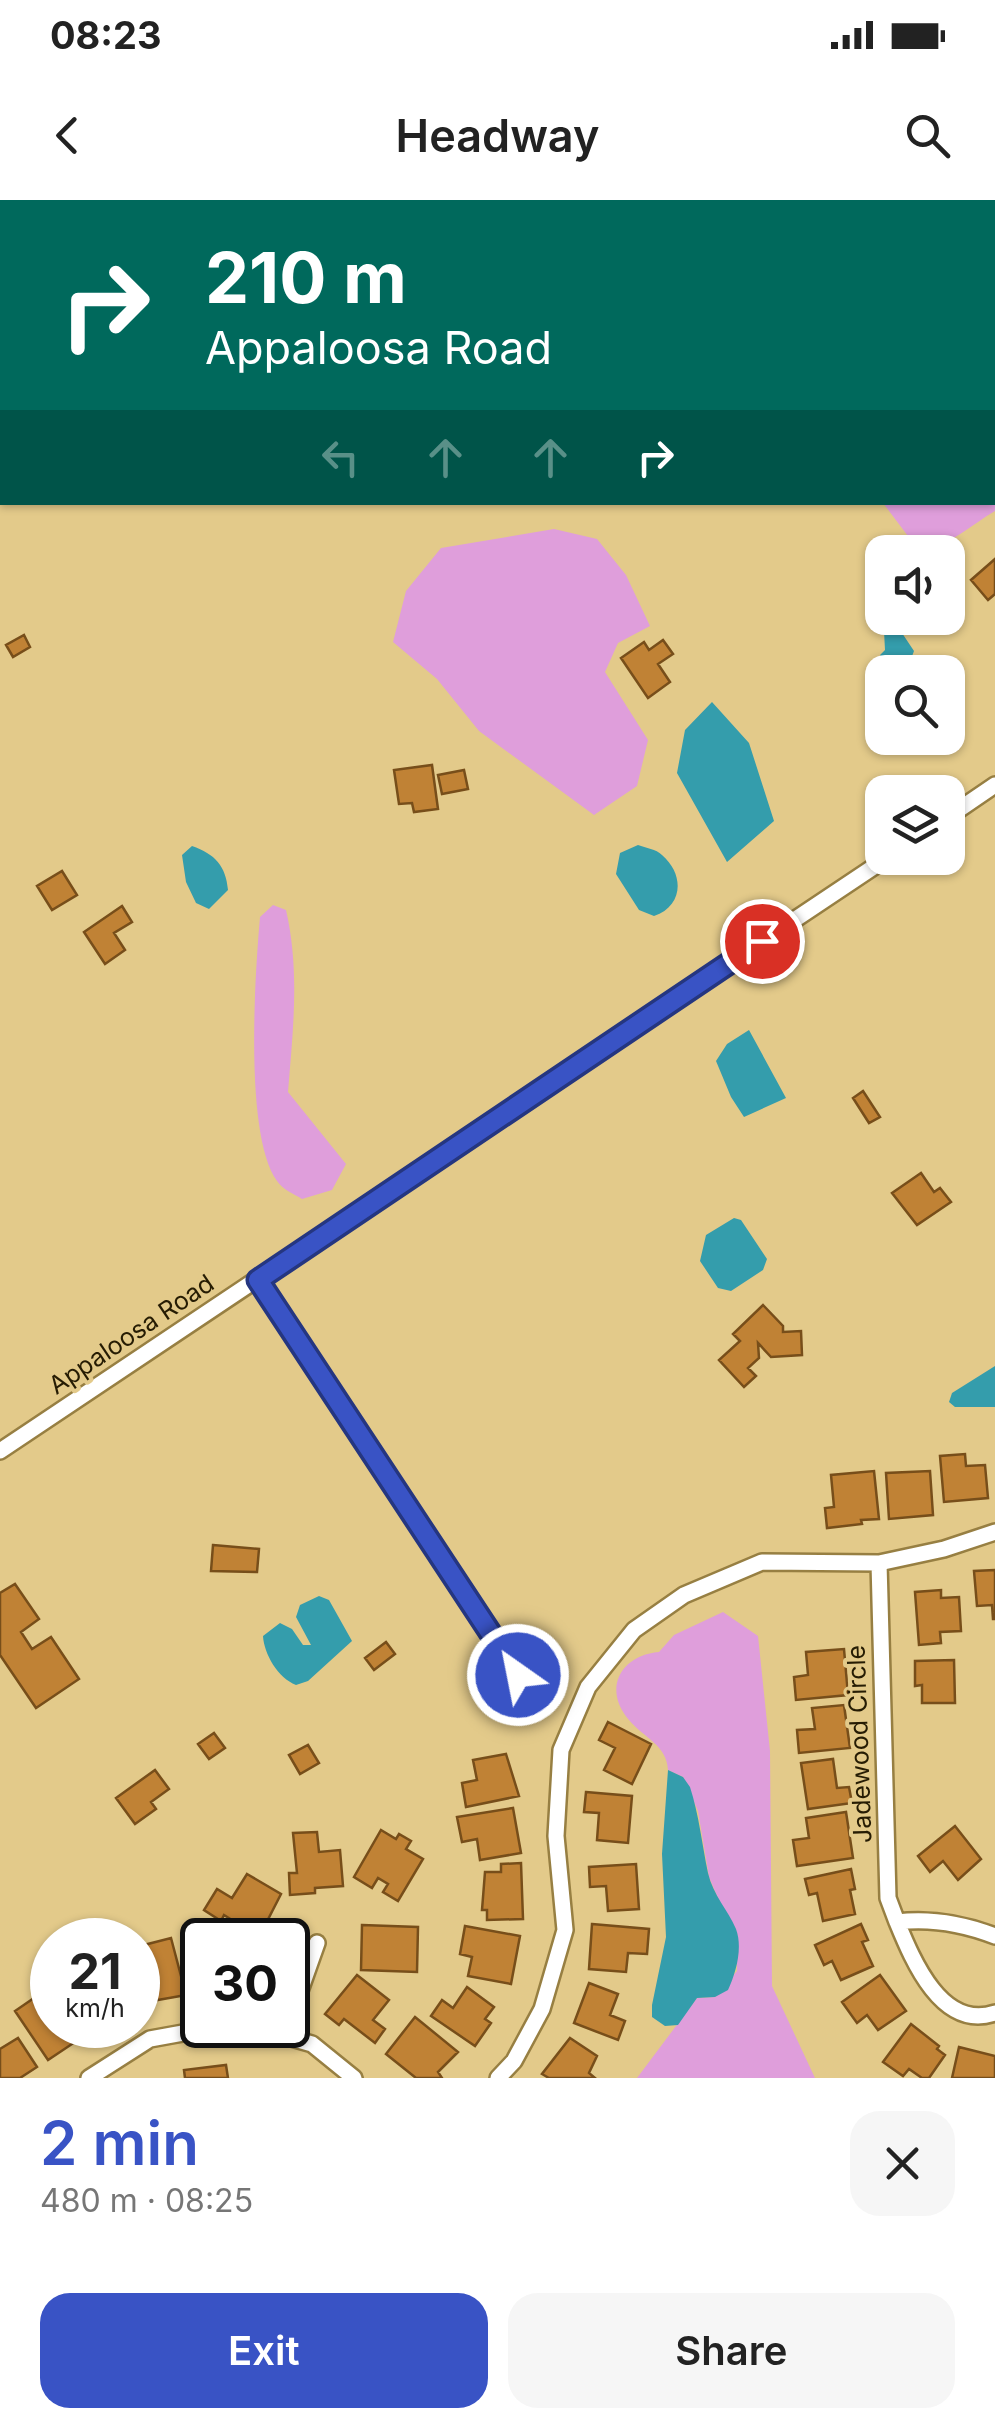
<!DOCTYPE html>
<html lang="en">
<head>
<meta charset="utf-8">
<style>
  :root { --surface:#fff; --page:#f6f6f6; --text:#222; --muted:#767676; --accent:#3953c5 }
  body { margin:0; font-family:Inter,sans-serif; background:var(--page); color:var(--text); height:100vh; display:flex; flex-direction:column; font-size:38px; white-space:nowrap }
  * { box-sizing:border-box; margin:0 }
  p { font-size:32px; color:var(--muted) }
  .icon { flex:none; width:55px; height:55px; fill:none; stroke:currentColor; stroke-width:2; stroke-linecap:round; stroke-linejoin:round }
  .map { position:relative; height:1878px; overflow:hidden }
  .details { display:flex; flex-direction:column; background:var(--surface); flex:1 }
  .details>* { flex:none }
  .guide { position:absolute; left:0px; top:0px; width:995px; height:305px; box-shadow:0 2px 8px #0004; background:#00695c; color:#fff; overflow:hidden }
  .buttons { position:absolute; left:865px; top:335px; display:grid; gap:20px }
  .buttons a { display:grid; place-items:center; width:100px; height:100px; border-radius:20px; background:var(--surface); box-shadow:0 2px 8px #0004; font-size:50px }
  .speed { position:absolute; left:30px; top:1718px; display:flex; gap:20px; font-size:50px; font-weight:700; text-align:center }
  .speed>* { display:grid; place-content:center; width:130px; height:130px; border-radius:50%; background:var(--surface); box-shadow:0 2px 8px #0004; line-height:1 }
  .speed small { font-size:25px; font-weight:400 }
  .speed .limit { border:5px solid #111; border-radius:15px; background:#fff; color:#111 }
  .pin { position:absolute; display:grid; place-items:center; width:85px; height:85px; color:#fff; margin:-42px; border:5px solid #fff; border-radius:50%; box-shadow:0 2px 10px #0007 }
  .me { position:absolute; width:110px; margin:-55px; rotate:327deg; stroke-linejoin:round; filter:drop-shadow(0 0 8px #0008) }
  .turn { display:flex; align-items:center; gap:35px; height:210px; padding:0 40px; font-size:45px }
  .turn .icon { width:130px; height:130px; stroke-width:2.5 }
  .turn b { display:block; font-size:70px; line-height:85px }
  .lanes { display:flex; align-items:center; height:95px; padding:0 40px; background:#0003; justify-content:center; gap:50px; direction:ltr }
  .lanes .off { opacity:.35 }
  .round { display:grid; place-items:center; flex:none; width:105px; height:105px; border-radius:30px; background:var(--page) }
  .head { display:flex; align-items:center; justify-content:space-between; height:170px; padding:0 40px }
  h1 { font-size:60px; font-weight:600; line-height:75px; color:var(--accent) }
  .primary-button { display:flex; gap:20px; margin-top:auto; padding:20px 40px }
  .primary-button a { flex:1; height:115px; border-radius:30px; background:var(--accent); color:#fff; font-size:40px; font-weight:600; line-height:115px; text-align:center }
  .primary-button a+a { background:var(--page); color:var(--text) }
  .status { display:flex; justify-content:space-between; align-items:center; height:70px; padding:0 50px; background:var(--surface); direction:ltr }
  .status svg { height:28px; fill:currentColor }
  header { display:flex; justify-content:space-between; align-items:center; height:130px; padding:0 40px; background:var(--surface); font-size:45px; font-weight:600 }
  .map>svg:first-child { display:block }
</style>
</head>
<body>
<div class="status"><b>08:23</b><svg viewBox="0 0 49 12"><path d="M0 12V9h3v3zM5 12V6h3v6zM10 12V3h3v9zM15 12V0h3v12zM26 1h20v11H26zM47 4h2v5h-2z"/></svg></div>
<header><svg class="icon" aria-label="back" viewBox="0 0 24 24"><path d="M15 5l-7 7 7 7"/></svg>Headway<svg class="icon" aria-label="search" viewBox="0 0 24 24"><circle cx="10" cy="10" r="6"/><path d="M15 15l6 6"/></svg></header>
<div class="map">
<svg width="995" height="1878" viewBox="0 0 995 1878">
  <rect width="100%" height="100%" fill="#e3ca8a"/>
  <!-- green -->
  <path fill="#df9edb" d="M995 120V311C976 322 938 353 920 352L883 303 992 302Z
    M554 329 597 339 626 375 650 426 618 443 605 472 648 540 637 586 594 615 479 531 437 479 393 442 406 391 441 348Z
    M273 705 286 710C300 771 293 830 288 892L346 964 332 990 302 999C294 994 282 989 277 981 244 935 255 775 260 717Z
    M723 1412 758 1436 770 1551 772 1786 815 1878H637L697 1798 715 1797 737 1771 736 1729 724 1713 709 1677 698 1611 683 1577 668 1570C667 1545 644 1538 629 1520 602 1489 621 1455 659 1452L674 1435Z"/>
  <!-- water -->
  <path fill="#349dac" d="M896 424 914 451 911 459C900 465 887 466 880 455L885 450 884 431Z
    M712 502 749 543 774 621 727 662 677 573 685 530Z
    M638 645C646 648 656 649 662 655 685 675 683 706 654 716L639 710 616 674 620 653Z
    M192 646C215 654 226 666 228 690L209 709 196 703 186 682 182 655Z
    M749 830 786 898 744 917 731 897 716 861 727 844Z
    M734 1018 741 1020 767 1059 763 1070 731 1091 718 1088 700 1061 706 1035Z
    M995 1166V1207H955L949 1202 952 1193Z
    M319 1396 329 1400 352 1441 308 1481 296 1485C278 1478 264 1454 263 1436L280 1423 292 1429 303 1445H311L296 1417 300 1405Z
    M668 1570 683 1577 690 1587C699 1615 702 1644 708 1673 713 1695 728 1710 736 1729 743 1748 736 1773 728 1790L715 1797 697 1798 678 1825 665 1826 652 1817V1805L666 1737 662 1654Z"/>
  <!-- building -->
  <path fill="#c08235" stroke="#774e1a" stroke-width="2.5" d="M705 0H816L706 2Z
    M995 359V394L988 400 971 380Z
    M24 435 30 447 13 457 6 445Z
    M663 440 673 454 658 464 670 482 648 498 621 458 644 442 649 450Z
    M432 565 438 609 414 612 412 603 399 604 394 570Z
    M464 570 468 589 442 594 438 575Z
    M62 671 77 695 52 710 37 686Z
    M122 706 132 722 114 733 125 750 105 764 84 732Z
    M863 891 880 917 869 923 853 898Z
    M921 973 934 992 940 988 951 1002 917 1025 892 993Z
    M763 1105 783 1126V1132L801 1131 802 1155 771 1157 758 1143 759 1158 748 1168 756 1176 744 1187 719 1160 740 1141 733 1134Z
    M965 1254 966 1266 985 1265 988 1298 944 1302 940 1256Z
    M874 1271 879 1319 861 1320 862 1324 827 1328 825 1308 834 1307 831 1275Z
    M930 1271 933 1315 889 1319 886 1273Z
    M213 1345 259 1349 257 1372 211 1371Z
    M995 1370V1419H993L992 1405 977 1406 974 1371Z
    M15 1384 39 1419 21 1432 32 1449 51 1437 79 1479 36 1508 0 1455V1393Z
    M941 1390V1398L959 1397 961 1431 940 1432 941 1443 919 1445 915 1392Z
    M386 1442 395 1454 374 1470 365 1458Z
    M844 1449 848 1495 796 1500 794 1477 808 1475 806 1452Z
    M954 1460 955 1503H922V1485L915 1486V1461Z
    M844 1505 850 1548 799 1553 797 1530 815 1529 812 1508Z
    M608 1522 651 1544 632 1584 604 1570 615 1548 599 1540Z
    M214 1533 225 1548 209 1559 198 1544Z
    M308 1545 319 1563 300 1574 289 1555Z
    M506 1554 519 1596 466 1607 462 1583 477 1580 473 1560Z
    M833 1559 837 1588 849 1587 852 1603 808 1609 801 1563Z
    M155 1570 169 1589 151 1602 156 1609 135 1624 116 1598Z
    M586 1592 632 1596 628 1643 597 1640 599 1613 584 1612Z
    M513 1608 521 1653 480 1660 477 1639 462 1642 457 1617Z
    M846 1612 853 1658 797 1666 793 1640 809 1638 806 1618Z
    M955 1626 981 1659 958 1680 943 1661 930 1672 918 1656Z
    M381 1630 396 1639 399 1634 411 1641 406 1649 423 1659 398 1701 383 1692 388 1684 378 1678 372 1688 354 1677Z
    M317 1632 319 1652 340 1650 343 1686 315 1688V1693L290 1695 289 1673H297L293 1633Z
    M521 1663 523 1719 487 1720V1710H482L485 1672H501V1664Z
    M636 1664 639 1709 608 1711 606 1686 590 1687 589 1667Z
    M851 1669 855 1689 850 1690 855 1714 823 1721 817 1693 809 1695 805 1679Z
    M247 1674 281 1694 259 1737 224 1715 221 1721 204 1710 217 1689 232 1698Z
    M592 1724 649 1729 647 1754 628 1753 626 1772 589 1769Z
    M861 1724 868 1740 862 1742 873 1766 841 1780 832 1761 824 1765 815 1745Z
    M362 1725 418 1727 417 1772 361 1770Z
    M465 1726 520 1736 511 1784 468 1776 472 1757 460 1754Z
    M171 1738 186 1795 141 1803 138 1766 149 1764 144 1745Z
    M357 1775 389 1800 373 1820 385 1829 375 1843 344 1819 339 1825 325 1814Z
    M880 1775 906 1811 878 1830 867 1815 857 1823 842 1802Z
    M589 1783 618 1794 610 1815 625 1821 618 1840 574 1823Z
    M467 1787 494 1807 485 1819 491 1823 475 1846 431 1816 442 1800 453 1808Z
    M34 1798 48 1819 52 1815V1825H77L84 1836 48 1860 15 1811Z
    M415 1817 458 1852 438 1872 442 1878H416L386 1854Z
    M911 1824 939 1846 937 1849 945 1855 929 1878H922L909 1869 903 1876 883 1862Z
    M18 1838 37 1867 20 1878H0V1849Z
    M570 1838 597 1856 589 1873 595 1878H549L542 1874Z
    M959 1847 995 1856V1878H952Z
    M226 1865 228 1878H185L184 1870Z"/>
  <g fill="none" stroke-linecap="round" stroke-linejoin="round">
    <!-- minor casing -->
    <g stroke="#977f42" stroke-width="20">
      <path id="minor" d="M181 2 185 0
        M0 126 2 124
        M948 617 995 585
        M259 1079 518 1475
        M0 1251 887 658
        M879 1363 888 1698 897 1722
        M995 1736C964 1724 930 1718 897 1722 913 1761 942 1831 995 1813
        M284 1836 317 1743
        M89 1878 150 1839 216 1827 284 1836 312 1844 354 1878
        M498 1878 514 1861 542 1809 565 1730 556 1636 561 1550 588 1487 634 1430 684 1395 762 1362 879 1363 944 1349 995 1332"/>
    </g>
    <!-- minor -->
    <use href="#minor" stroke="#fff" stroke-width="15"/>
  </g>
  <g fill="none" stroke-linecap="round" stroke-linejoin="round">
    <!-- route casing -->
    <g stroke="#253680" stroke-width="25">
      <path id="route" d="M518 1475 258 1080 762 741"/>
    </g>
    <!-- route -->
    <use href="#route" stroke="#3953c5" stroke-width="18"/>
  </g>
  <g text-anchor="middle" stroke-width="8" stroke-linejoin="round" paint-order="stroke">
    <!-- street labels -->
    <g font-size="25" fill="#261c03" stroke="#e3ca8a">
      <text transform="translate(131 1134) rotate(-34)" y="9">Appaloosa Road</text>
      <text transform="translate(859 1544) rotate(-92)" y="9">Jadewood Circle</text>
    </g>
  </g>
</svg>
<div class="buttons">
<a><svg class="icon" aria-label="sound" viewBox="0 0 24 24"><path d="M4 9h4l5-4v14l-5-4H4zM17 9q2 3 0 6"/></svg></a>
<a><svg class="icon" aria-label="search" viewBox="0 0 24 24"><circle cx="10" cy="10" r="6"/><path d="M15 15l6 6"/></svg></a>
<a><svg class="icon" aria-label="layers" viewBox="0 0 24 24"><path d="M12 4l9 5-9 5-9-5zM3 14l9 5 9-5"/></svg></a>
</div>
<div class="speed"><div>21<small>km/h</small></div><div class="limit">30</div></div>
<div class="pin" style="left:762px;top:741px;background:#d93025"><svg class="icon" aria-label="arrive" viewBox="0 0 24 24"><path d="M6 21V4h12l-3 4 3 4H6"/></svg></div>
<svg class="me" style="left:518px;top:1475px" viewBox="-20 -20 40 40"><circle r="17" fill="#3953c5" stroke="#fff" stroke-width="3"/><path d="M0-11L8 9 0 5-8 9z" fill="#fff"/></svg>
<div class="guide">
<div class="turn"><svg class="icon" aria-label="right" viewBox="0 0 24 24"><path d="M7 20v-9h11M14 6l5 5-5 5"/></svg><div><b>210 m</b>Appaloosa Road</div></div>
<div class="lanes"><svg class="icon off" aria-label="left" viewBox="0 0 24 24"><path d="M17 20v-9H6M10 6l-5 5 5 5"/></svg><svg class="icon off" aria-label="ahead" viewBox="0 0 24 24"><path d="M12 20V5M6 11l6-6 6 6"/></svg><svg class="icon off" aria-label="ahead" viewBox="0 0 24 24"><path d="M12 20V5M6 11l6-6 6 6"/></svg><svg class="icon" aria-label="right" viewBox="0 0 24 24"><path d="M7 20v-9h11M14 6l5 5-5 5"/></svg></div>
</div>
</div>
<section class="details">
<div class="head"><div><h1>2 min</h1><p>480 m · 08:25</p></div><a class="round"><svg class="icon" aria-label="close" viewBox="0 0 24 24"><path d="M6 6l12 12M18 6L6 18"/></svg></a></div>
<div class="primary-button"><a>Exit</a><a>Share</a></div>
</section>
</body>
</html>
